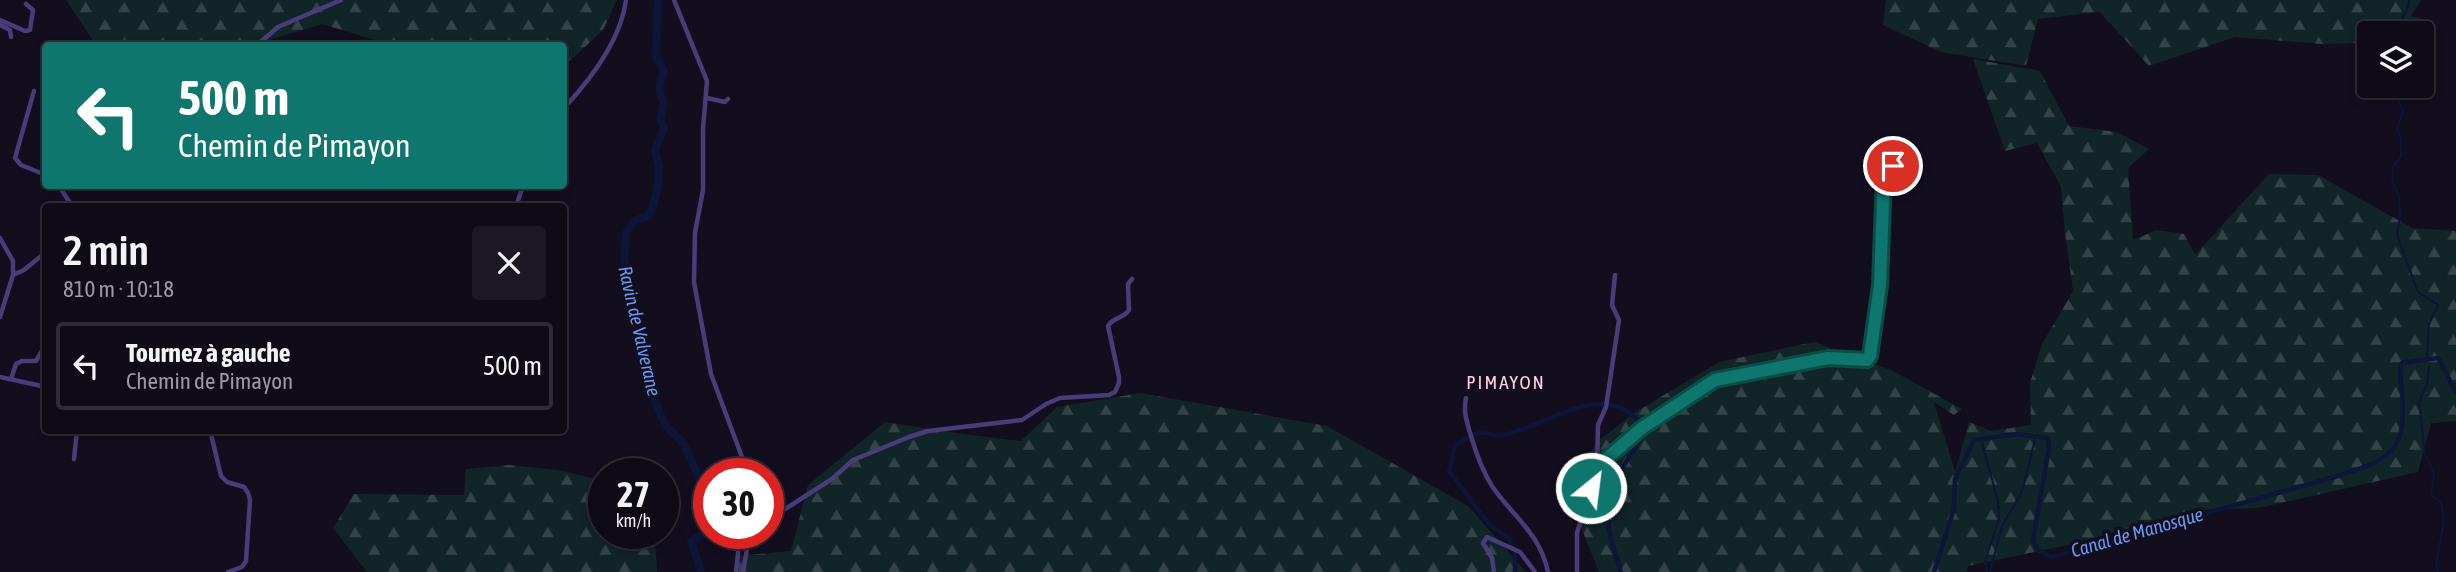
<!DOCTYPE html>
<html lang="fr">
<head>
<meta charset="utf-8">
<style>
  :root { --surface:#0e0a16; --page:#1c1823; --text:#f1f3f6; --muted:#9b9aa1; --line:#2e2b35 }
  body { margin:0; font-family:"Asap Condensed",sans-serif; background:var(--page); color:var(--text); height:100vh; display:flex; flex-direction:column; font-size:26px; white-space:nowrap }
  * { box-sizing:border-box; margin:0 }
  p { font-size:23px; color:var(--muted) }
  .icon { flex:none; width:38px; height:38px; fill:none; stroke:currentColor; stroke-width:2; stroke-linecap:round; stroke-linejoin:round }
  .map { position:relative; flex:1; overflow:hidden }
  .side { position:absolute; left:42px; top:203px; width:525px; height:231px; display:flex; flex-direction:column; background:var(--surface); border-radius:7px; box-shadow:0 4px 10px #0003,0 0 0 2px var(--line) }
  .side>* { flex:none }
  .guide { position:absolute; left:42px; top:42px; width:525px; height:147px; border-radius:7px; box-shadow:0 4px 10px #0003,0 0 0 2px var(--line); background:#0f766e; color:#fff; overflow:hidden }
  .controls { position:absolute; left:2357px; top:21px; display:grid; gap:14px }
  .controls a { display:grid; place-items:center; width:77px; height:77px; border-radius:7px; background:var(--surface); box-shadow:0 4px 10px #0003,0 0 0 2px var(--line); font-size:35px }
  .speed { position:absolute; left:588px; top:458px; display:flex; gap:14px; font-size:35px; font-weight:700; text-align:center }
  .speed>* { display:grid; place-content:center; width:91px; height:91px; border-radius:50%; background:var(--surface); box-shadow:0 4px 10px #0003,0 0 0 2px var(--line); line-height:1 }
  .speed small { font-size:18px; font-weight:400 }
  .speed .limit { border:10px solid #d22; background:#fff; color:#111 }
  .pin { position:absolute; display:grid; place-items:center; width:60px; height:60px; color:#fff; margin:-30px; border:4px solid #fff; border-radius:50%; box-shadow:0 2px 7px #0007 }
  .me { position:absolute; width:77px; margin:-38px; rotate:29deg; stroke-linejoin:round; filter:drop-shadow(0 0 5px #0008) }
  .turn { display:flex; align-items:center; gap:24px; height:147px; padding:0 21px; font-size:32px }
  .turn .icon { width:91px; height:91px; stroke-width:2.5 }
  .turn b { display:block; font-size:49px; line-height:60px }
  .round { display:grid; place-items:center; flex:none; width:74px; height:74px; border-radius:7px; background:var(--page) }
  .summary { display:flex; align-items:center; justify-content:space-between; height:119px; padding:0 21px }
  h1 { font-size:42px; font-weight:600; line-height:52px }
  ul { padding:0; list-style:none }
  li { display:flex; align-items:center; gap:21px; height:88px; margin:0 14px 10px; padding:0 7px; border:4px solid var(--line); border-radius:7px }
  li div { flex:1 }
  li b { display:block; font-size:26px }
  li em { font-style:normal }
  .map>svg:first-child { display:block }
</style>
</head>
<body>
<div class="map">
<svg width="2456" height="572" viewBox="0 0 2456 572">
  <defs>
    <pattern id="forest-firs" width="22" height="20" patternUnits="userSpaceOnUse" patternTransform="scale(1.75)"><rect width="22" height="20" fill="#112427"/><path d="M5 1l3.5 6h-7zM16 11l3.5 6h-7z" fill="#334347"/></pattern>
  </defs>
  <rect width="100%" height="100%" fill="#130e1e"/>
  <!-- forest -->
  <path fill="url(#forest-firs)" d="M66 0H617L603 30 571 60 564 62V46L392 45 322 24 252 45H96Z
    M1886 0H2421L2411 16 2431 22 2426 45H2422V33H2370L2369 43 2322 44 2235 37 2149 66 2100 12 2038 19 2026 66 1941 52 1883 25Z
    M1973 59 2040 71 2069 126 2117 132 2149 149 2128 168 2133 240 2157 230 2184 234 2195 255 2269 174 2318 175 2412 228 2456 231V421L2431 423 2418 472 2258 508 2200 510 2063 546 1968 566 1966 572H1599L1567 492 1597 442 1634 413 1719 362 1814 342 1893 371 1962 409 1954 415 1934 402 1955 472 1969 422 1991 431 2031 425 2030 383 2042 344 2073 291 2065 233 2061 187 2037 143 2005 151Z
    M1140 393 1327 426 1468 506 1526 572H739L737 556 791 551 808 485 885 422 956 433 1021 441 1057 407Z
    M509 465 557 470 604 481V534H653L655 537 657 572H367L333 528 354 494 464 495 466 469Z"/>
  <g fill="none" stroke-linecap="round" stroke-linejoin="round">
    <!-- stream -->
    <path stroke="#0d1538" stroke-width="2" d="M2394 33 2408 7 2409 0
      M2393 86 2403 112 2397 129 2401 138V157L2393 166 2392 181 2399 196 2400 215 2397 235 2418 292 2438 305 2429 324 2427 357
      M2429 366 2427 384 2419 402 2425 454 2434 473 2431 495 2441 502 2444 519 2436 566 2438 572
      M1982 443 1998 501 1999 519 1985 561 1987 572
      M1990 572 2002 526 2022 492 2035 439"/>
    <!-- canal -->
    <path stroke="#0d1538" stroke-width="4.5" d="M1472 435C1491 428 1490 438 1503 435 1539 429 1596 384 1632 415 1638 420 1643 425 1644 432 1636 449 1624 463 1615 480 1600 510 1611 542 1621 572
      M1468 437 1455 446 1449 471 1489 524 1509 539 1515 552V572
      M1934 572 1954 509 1955 479 1974 440 2017 434 2048 438 2049 448 2033 540 2037 550 2052 557 2341 475C2395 457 2406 451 2402 390 2401 381 2398 370 2402 363L2438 358 2456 392"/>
    <!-- river -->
    <path stroke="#0d1538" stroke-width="8" d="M658 0 656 56 664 71C660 82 657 92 664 101L660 119 664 128 655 150 659 167 658 185 653 207 648 216 636 220 629 227 626 233 624 258 629 278 636 336 647 381 665 425 684 444 709 500
      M701 572 691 541 709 531"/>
    <!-- minor -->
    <path stroke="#493d79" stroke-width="4.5" d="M674 0 707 81 703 129V190L695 233 694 282 711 374 742 457 745 474
      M0 20 25 31 30 30 33 10 26 4
      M0 25 10 30 11 37
      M256 46 278 27 341 0
      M34 91 15 158 21 165 46 175
      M707 98 725 102 728 99
      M564 108C591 79 621 40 626 0
      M59 186 72 206
      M516 206 523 186
      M0 238 13 261V275
      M0 317 13 275 24 270 46 252
      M0 377 46 387
      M11 379 16 364 22 361H36L46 344
      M1466 398C1463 411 1467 423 1471 436 1476 453 1483 472 1492 486 1513 517 1540 533 1548 572
      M210 430 221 476 227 482 244 487 248 493 250 500 246 561 242 567 228 572
      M74 459 77 430
      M1597 466 1598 425 1606 407 1619 320 1612 305 1615 275
      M768 520 832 479 853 460 909 437 928 431 1022 420 1046 404 1060 398 1109 395 1115 392 1119 383V377L1108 326C1113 317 1123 319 1129 310L1128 284 1132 279
      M736 572 740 534
      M743 572 747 549 755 534
      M1494 572 1492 558 1483 543 1487 537 1520 552 1535 572
      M1577 572V533L1597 466 1646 424 1721 378 1759 373 1828 358 1865 361 1869 359 1880 285 1884 170 1905 162"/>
  </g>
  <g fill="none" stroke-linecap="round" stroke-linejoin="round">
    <!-- route casing -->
    <g stroke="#0a4d48" stroke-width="18">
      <path id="route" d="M1591 488 1597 467 1642 428 1715 380 1828 358 1867 360 1870 356 1880 285 1884 175 1885 169 1893 166"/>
    </g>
    <!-- route -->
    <use href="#route" stroke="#0f766e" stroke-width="12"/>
  </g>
  <g text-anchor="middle" stroke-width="7" stroke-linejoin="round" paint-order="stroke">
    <!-- water labels -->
    <g font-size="19" font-style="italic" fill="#6699f2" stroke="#130e1e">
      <text transform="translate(640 331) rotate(77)" y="7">Ravin de Valverane</text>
      <text transform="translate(2137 532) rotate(-16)" y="7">Canal de Manosque</text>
    </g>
    <!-- neighbourhood labels -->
    <g font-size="19" letter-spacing="2" fill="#fbd0e4" stroke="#130e1e">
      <text x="1506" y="389">PIMAYON</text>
    </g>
  </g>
</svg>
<div class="controls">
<a><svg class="icon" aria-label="layers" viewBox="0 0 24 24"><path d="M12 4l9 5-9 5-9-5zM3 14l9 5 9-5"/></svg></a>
</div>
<div class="speed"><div>27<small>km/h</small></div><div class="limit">30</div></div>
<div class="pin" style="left:1893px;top:166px;background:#d93025"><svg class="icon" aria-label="arrive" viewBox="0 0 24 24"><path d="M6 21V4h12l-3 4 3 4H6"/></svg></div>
<svg class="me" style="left:1591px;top:488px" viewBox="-20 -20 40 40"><circle r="17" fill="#0f766e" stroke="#fff" stroke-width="3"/><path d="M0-11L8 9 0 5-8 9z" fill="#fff"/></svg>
<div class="guide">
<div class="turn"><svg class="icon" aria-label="left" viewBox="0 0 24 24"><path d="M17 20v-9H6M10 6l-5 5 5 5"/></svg><div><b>500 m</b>Chemin de Pimayon</div></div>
</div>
<section class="side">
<div class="summary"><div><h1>2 min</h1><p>810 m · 10:18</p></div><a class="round"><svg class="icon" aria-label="close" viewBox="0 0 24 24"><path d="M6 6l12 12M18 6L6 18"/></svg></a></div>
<ul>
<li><svg class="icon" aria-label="left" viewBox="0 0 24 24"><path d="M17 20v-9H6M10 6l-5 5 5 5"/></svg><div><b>Tournez à gauche</b><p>Chemin de Pimayon</p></div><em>500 m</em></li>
</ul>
</section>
</div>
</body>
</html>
